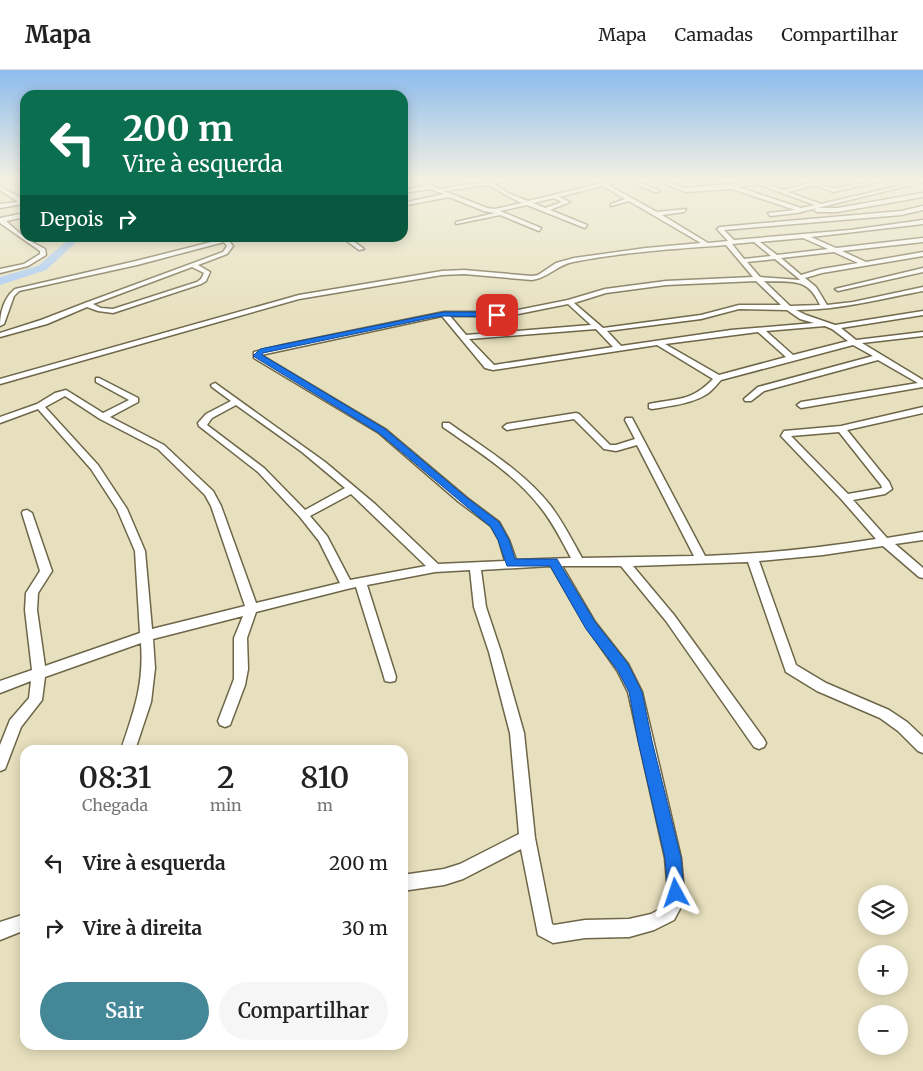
<!DOCTYPE html>
<html lang="pt">
<head>
<meta charset="utf-8">
<style>
  :root { --surface:#fff; --page:#f6f6f6; --text:#222; --muted:#767676; --line:#e0e0e0; --accent:#448797 }
  body { margin:0; font-family:Merriweather,serif; background:var(--page); color:var(--text); height:100vh; display:flex; flex-direction:column; font-size:19px; white-space:nowrap }
  * { box-sizing:border-box; margin:0 }
  p { font-size:16px; color:var(--muted) }
  .icon { flex:none; width:28px; height:28px; fill:none; stroke:currentColor; stroke-width:2; stroke-linecap:round; stroke-linejoin:round }
  .map { position:relative; flex:1; overflow:hidden }
  .sheet { position:absolute; left:20px; top:675px; width:388px; height:305px; display:flex; flex-direction:column; background:var(--surface); border-radius:15px; box-shadow:0 2px 12px #0003 }
  .sheet>* { flex:none }
  .top-card { position:absolute; left:20px; top:20px; width:388px; height:152px; border-radius:15px; box-shadow:0 2px 12px #0003; background:#0b6e4f; color:#fff; overflow:hidden }
  .fabs { position:absolute; left:858px; top:815px; display:grid; gap:10px }
  .fabs a { display:grid; place-items:center; width:50px; height:50px; border-radius:50%; background:var(--surface); box-shadow:0 2px 12px #0003; font-size:25px }
  .pin { position:absolute; display:grid; place-items:center; width:42px; height:42px; color:#fff; margin:-21px; border-radius:10px; box-shadow:0 2px 8px #0006 }
  .me { position:absolute; width:55px; margin:-28px; rotate:355deg; stroke-linejoin:round; filter:drop-shadow(0 0 4px #0008) }
  .turn { display:flex; align-items:center; gap:18px; height:105px; padding:0 20px; font-size:22px }
  .turn .icon { width:65px; height:65px; stroke-width:2.5 }
  .turn b { display:block; font-size:35px; line-height:42px }
  .then { display:flex; align-items:center; height:48px; padding:0 20px; background:#0003; gap:10px; font-size:19px }
  .eta { display:flex; justify-content:space-evenly; align-items:center; height:85px; text-align:center }
  .eta b { font-size:30px; font-weight:600; line-height:35px }
  .action { display:flex; gap:10px; margin-top:auto; padding:10px 20px }
  .action a { flex:1; height:58px; border-radius:30px; background:var(--accent); color:#fff; font-size:20px; font-weight:600; line-height:58px; text-align:center }
  .action a+a { background:var(--page); color:var(--text) }
  ul { padding:0; list-style:none }
  li { display:flex; align-items:center; gap:15px; height:65px; padding:0 20px }
  li div { flex:1 }
  li b { display:block; font-size:19px }
  li em { font-style:normal }
  header { display:flex; align-items:center; gap:30px; box-sizing:border-box; height:70px; padding:0 25px; background:var(--surface); border-bottom:1px solid var(--line) }
  header strong { font-size:24px }
  nav { display:flex; gap:28px; margin-inline-start:auto; font-size:18px }
  .map>svg:first-child { display:block }
</style>
</head>
<body>
<header>
<strong>Mapa</strong>
<nav><a>Mapa</a><a>Camadas</a><a>Compartilhar</a></nav>
</header>
<div class="map">
<svg width="923" height="1001" viewBox="0 0 923 1001">
  <rect width="100%" height="100%" fill="#e7e0be"/>
  <g fill="none" stroke-linecap="round" stroke-linejoin="round">
    <!-- river -->
    <path fill="#a5c9f5" fill-rule="evenodd" d="M70 168H81L46 200 0 215V207L38 196Z"/>
    <!-- minor casing -->
    <g stroke="#6d6648" stroke-width="3">
      <path id="minor" d="M412 110H419L439 119 499 110H513L494 114 510 124 528 131 603 113 623 110 608 115 657 142 686 139 684 142 662 145 708 173 728 171 717 159 720 157 901 141 923 136V140L901 145 724 160 734 170 850 160 923 150V154L811 167 836 178 923 168V172L842 181 866 192 923 182V186L822 203 805 208 816 217 827 235 853 232 923 217V221C880 229 840 240 796 240L806 245 835 255 923 241V245L841 258 856 270 923 262V266L862 273 923 310V317L801 338 797 335 801 332 918 313 878 290 764 321 751 331H745L744 329 758 317 873 286 853 275 721 310C717 314 712 321 707 324 691 334 670 336 652 339L649 338V334C677 328 691 332 713 309L657 275 493 300 485 298 442 246 261 285 385 359 467 428 499 452 509 470 516 490 571 488C562 471 553 453 541 438 515 404 477 381 443 357V353H449C484 378 523 401 550 435 563 452 572 470 582 488L694 486 637 375 616 381 604 379 574 349 507 360 503 357 507 354 576 343 579 344 610 375H616L635 369 625 350 626 348H632L705 486C763 484 819 478 876 469L842 430 783 368 781 366 784 361 841 356 923 337V343L847 360 889 412 892 419 885 424 853 430 887 468 923 462V470L895 474 923 498V508L919 507 883 476 823 485 759 491 796 595 826 613 889 640 907 652 923 667V683L918 681 898 661 880 648 817 621 786 602 748 492 633 496 674 545 764 669 766 673 764 677 759 679 754 677 666 551 621 496H562L595 552 628 594 642 622 681 788 684 823 682 835 674 850 654 860 629 867 585 868 553 873 538 865 521 779 463 809 444 815 402 821V805L444 799 460 794 519 764 510 663 489 582 474 537 470 500 435 502 367 515 396 607 395 611 390 612 385 611 384 607 356 517 347 519 256 542 247 568 248 599 245 615 230 655 225 657 220 655 218 651 234 609V568L243 546 153 569 155 598 151 632 135 680H121C134 641 144 615 141 573L45 607 42 630 21 657 5 699 0 701V675L10 650 29 628 31 611 0 623V611L32 600 25 540 26 523 40 501 22 443 23 441 27 440 32 443 52 501 38 523 37 540 45 596 140 563 135 481 117 439 91 399 38 339 0 353V347L37 334 55 323 66 320 103 343 129 330 96 312V308H99L138 328V332L110 347 164 375 213 421 221 436 256 533 340 513 319 471 300 447 258 402 199 356 198 353 206 344 231 331 212 317 211 315 215 313 325 392 375 434 438 494 505 491 499 470 491 456 459 432 379 363 254 288V282L283 275 444 242H508L568 230 605 219 666 211 753 207 726 175C675 179 623 182 573 192 557 195 548 208 532 210L464 204 442 205 299 229 0 314V309L299 225 442 201 464 200 532 206 538 205 556 193 574 188 646 178 701 173 629 131 611 136V134L625 129 603 116 559 127 570 132 550 140 587 155 585 158 527 135 500 141 541 158 539 161 500 145 456 154V152L495 143 484 141 449 127 402 136V133L444 124 430 119 402 123V120L425 116ZM488 115C500 121 510 128 522 133L495 139 487 138 444 121ZM554 128 562 132 545 138 533 133ZM803 168 828 179 777 185 760 172ZM754 172 771 186 744 189 732 174ZM834 182 858 193 821 199 801 205 781 188ZM775 189 798 208 800 210 760 207 747 192ZM756 211 781 235H739L701 245 603 258 574 233 606 223 666 215ZM764 211C792 213 807 206 820 235L790 236ZM568 234 591 255 466 265 450 246H508ZM739 239 787 240 800 249 814 253 731 260 621 276 607 261 701 249ZM825 256 832 259 848 271 793 285 766 261ZM596 259 613 277 494 295 469 269ZM758 262 786 287 719 305 665 274ZM65 326 100 349 158 379 205 425 211 436 245 536 152 559 145 481 127 439 98 395 45 337ZM236 335 302 382 345 418 305 440 264 398 207 355 212 348ZM839 362 881 415 882 418 848 424 791 366ZM351 424 426 496 350 510 327 466 310 446ZM551 496 587 558 618 602 628 622 665 788 668 823 666 832 662 838 651 844 629 849 585 850 554 855 552 854 535 768 524 663 501 582 486 537 481 500Z
        M626 110H633L660 121 655 122Z
        M656 110H663L685 118 778 110 763 113 783 120 811 113 806 110C816 110 826 119 836 118 853 116 870 110 887 110L833 122 815 115 788 122 821 134 902 115 904 113 923 110V112L797 143 770 146 768 143 795 140 732 119 685 122ZM758 114 815 135 801 138 738 117Z
        M0 116 25 130V136L22 134 0 138V134L18 132 0 120Z
        M923 123V127L837 142H817L814 140 817 138H837Z
        M25 143V147L6 151 25 168 45 179 46 185 28 196 0 203V199L24 194 40 184V181L0 153V148Z
        M227 168H235L229 171 233 176 227 184 198 195 210 202 206 211 201 214 113 243 98 241 87 237 47 254 0 267V263L41 250 85 233 223 182 227 176 224 172 137 195 19 221 14 226 4 254 0 256C0 242 4 228 15 219L136 191ZM192 197 204 203 201 209 197 212 113 239 101 238 93 234Z
        M343 168H349L364 179 359 180Z
        M923 198V202L838 221 835 219Z
        M25 844V860L0 870V852Z"/>
    </g>
    <!-- minor -->
    <use href="#minor" fill="#fff" fill-rule="evenodd"/>
  </g>
  <!-- sky -->
  <linearGradient id="sky" x2="0" y2="1"><stop stop-color="#8dbced"/><stop offset="0.44" stop-color="#f4f1e2"/><stop offset="1" stop-color="#f4f1e2" stop-opacity="0"/></linearGradient>
  <rect width="923" height="250" fill="url(#sky)"/>
  <!-- route -->
  <path fill="#1a73e8" stroke="#114b97" d="M444 242H497L500 245 497 247 444 246 430 248 263 283 262 285 385 359 467 428 499 452 509 470 515 489H557L595 552 628 594 642 622 652 671 681 788 684 823 682 829 676 831 670 829 668 823 665 788 638 671 629 622 618 601 586 559 550 496H507L498 470 491 457 379 363 253 286 260 279Z"/>
</svg>
<div class="fabs">
<a><svg class="icon" aria-label="layers" viewBox="0 0 24 24"><path d="M12 4l9 5-9 5-9-5zM3 14l9 5 9-5"/></svg></a>
<a>+</a>
<a>−</a>
</div>
<div class="pin" style="left:497px;top:245px;background:#d93025"><svg class="icon" aria-label="arrive" viewBox="0 0 24 24"><path d="M6 21V4h12l-3 4 3 4H6"/></svg></div>
<svg class="me" style="left:676px;top:823px" viewBox="-20 -20 40 40"><path d="M0-17L14 15 0 8-14 15z" fill="#1a73e8" stroke="#fff" stroke-width="4"/></svg>
<div class="top-card">
<div class="turn"><svg class="icon" aria-label="left" viewBox="0 0 24 24"><path d="M17 20v-9H6M10 6l-5 5 5 5"/></svg><div><b>200 m</b>Vire à esquerda</div></div>
<div class="then">Depois<svg class="icon" aria-label="right" viewBox="0 0 24 24"><path d="M7 20v-9h11M14 6l5 5-5 5"/></svg></div>
</div>
<section class="sheet">
<div class="eta">
<div><b>08:31</b><p>Chegada</p></div>
<div><b>2</b><p>min</p></div>
<div><b>810</b><p>m</p></div>
</div>
<ul>
<li><svg class="icon" aria-label="left" viewBox="0 0 24 24"><path d="M17 20v-9H6M10 6l-5 5 5 5"/></svg><div><b>Vire à esquerda</b></div><em>200 m</em></li>
<li><svg class="icon" aria-label="right" viewBox="0 0 24 24"><path d="M7 20v-9h11M14 6l5 5-5 5"/></svg><div><b>Vire à direita</b></div><em>30 m</em></li>
</ul>
<div class="action"><a>Sair</a><a>Compartilhar</a></div>
</section>
</div>
</body>
</html>
